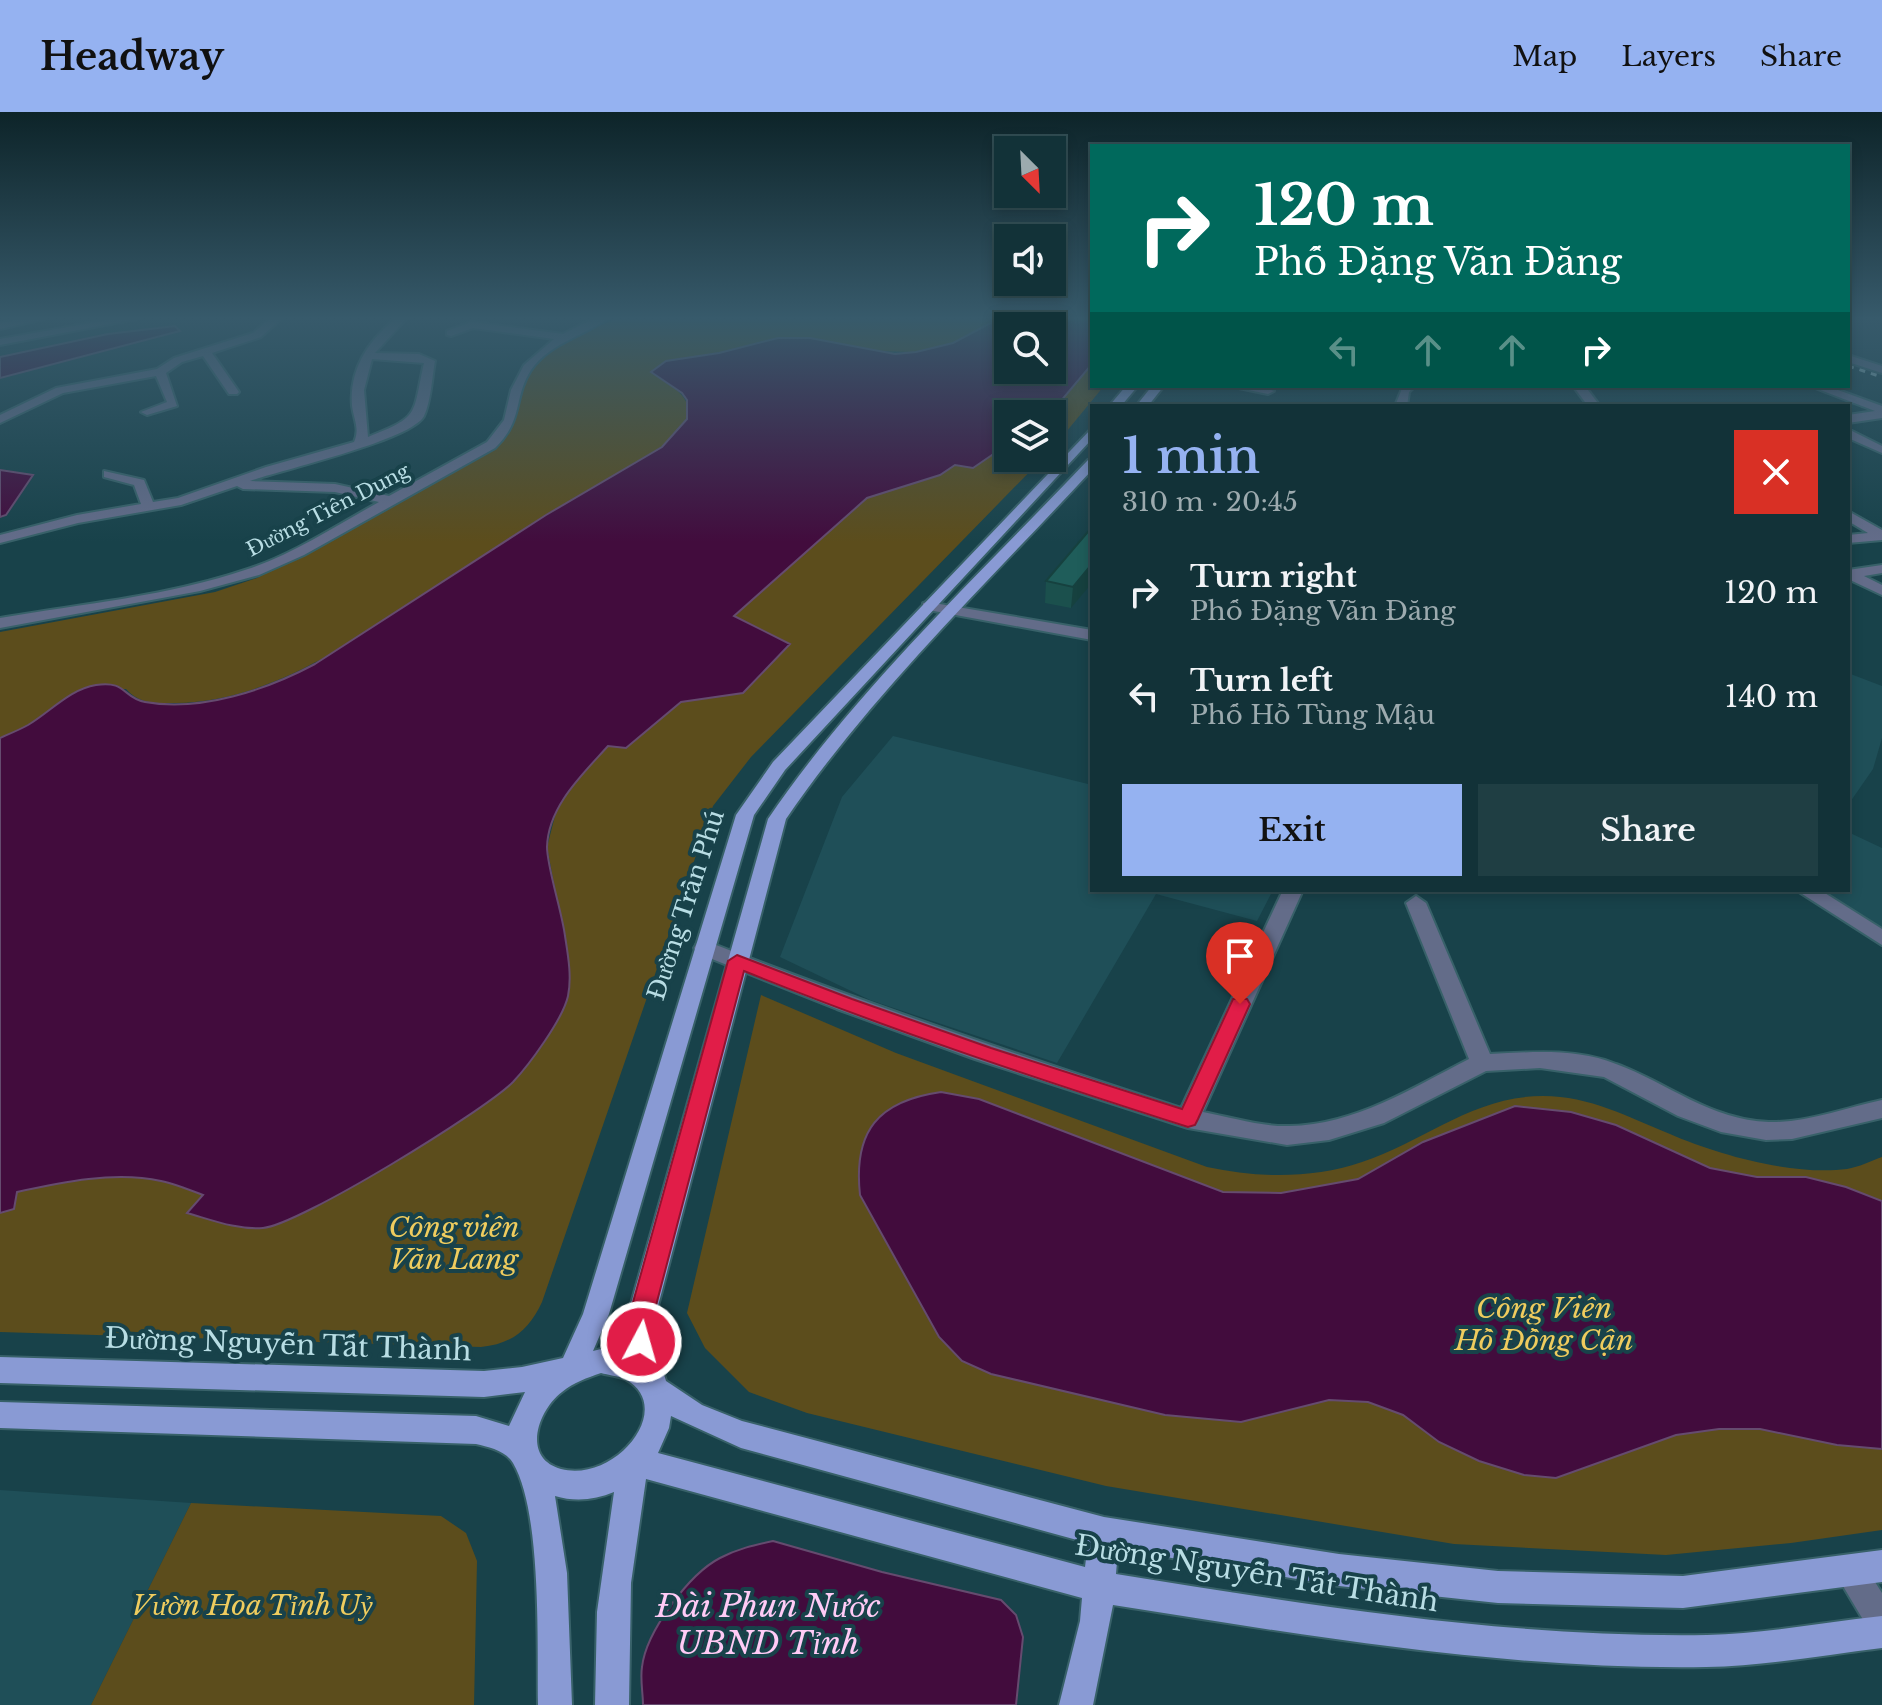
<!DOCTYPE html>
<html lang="en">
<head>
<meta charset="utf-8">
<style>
  :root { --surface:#123238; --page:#1f3e43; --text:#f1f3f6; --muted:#9caaae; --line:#314d53; --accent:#95b2f1 }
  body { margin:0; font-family:"Libre Baskerville",serif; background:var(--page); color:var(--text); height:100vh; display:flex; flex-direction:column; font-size:30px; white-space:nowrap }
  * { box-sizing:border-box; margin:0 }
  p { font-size:26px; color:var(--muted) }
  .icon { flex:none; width:44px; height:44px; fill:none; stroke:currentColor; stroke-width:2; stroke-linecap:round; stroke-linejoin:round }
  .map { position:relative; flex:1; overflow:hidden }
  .drawer { position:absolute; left:1090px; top:292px; width:760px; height:488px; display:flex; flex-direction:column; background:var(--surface); border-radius:0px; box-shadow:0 4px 12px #0003,0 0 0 2px var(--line) }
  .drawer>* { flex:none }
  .top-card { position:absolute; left:1090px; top:32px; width:760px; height:244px; border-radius:0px; box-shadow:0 4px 12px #0003,0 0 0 2px var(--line); background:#00695c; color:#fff; overflow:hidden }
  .needle { width:52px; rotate:156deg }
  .tools { position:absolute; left:994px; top:24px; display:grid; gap:16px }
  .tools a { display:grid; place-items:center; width:72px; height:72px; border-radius:0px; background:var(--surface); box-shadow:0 4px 12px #0003,0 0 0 2px var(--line); font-size:40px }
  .pin { position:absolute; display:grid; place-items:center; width:68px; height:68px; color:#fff; margin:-82px -34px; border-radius:50% 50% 50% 0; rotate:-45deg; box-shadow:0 0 8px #0007 }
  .pin .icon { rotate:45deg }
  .me { position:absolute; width:88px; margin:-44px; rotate:6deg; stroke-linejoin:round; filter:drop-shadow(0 0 6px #0008) }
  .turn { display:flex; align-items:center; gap:28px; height:168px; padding:0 32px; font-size:36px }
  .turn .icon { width:104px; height:104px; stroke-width:2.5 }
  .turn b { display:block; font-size:56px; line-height:68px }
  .lanes { display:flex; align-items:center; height:76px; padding:0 32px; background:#0003; justify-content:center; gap:40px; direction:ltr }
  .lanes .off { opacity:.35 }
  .round { display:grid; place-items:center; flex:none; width:84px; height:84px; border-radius:0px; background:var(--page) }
  .overview { display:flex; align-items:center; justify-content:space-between; height:136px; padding:0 32px }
  h1 { font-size:48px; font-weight:600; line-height:60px; color:var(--accent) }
  .button { display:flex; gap:16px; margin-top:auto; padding:16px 32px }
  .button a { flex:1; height:92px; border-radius:0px; background:var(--accent); color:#111; font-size:32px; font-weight:600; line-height:92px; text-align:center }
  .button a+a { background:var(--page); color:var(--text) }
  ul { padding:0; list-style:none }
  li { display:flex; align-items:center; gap:24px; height:104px; padding:0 32px }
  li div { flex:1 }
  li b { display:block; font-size:30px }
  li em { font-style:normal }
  header { display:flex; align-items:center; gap:48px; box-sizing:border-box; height:112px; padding:0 40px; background:var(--accent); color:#111 }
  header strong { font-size:38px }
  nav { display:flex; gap:44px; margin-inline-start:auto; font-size:28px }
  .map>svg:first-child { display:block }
</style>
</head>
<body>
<header>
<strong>Headway</strong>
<nav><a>Map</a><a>Layers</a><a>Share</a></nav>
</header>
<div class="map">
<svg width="1882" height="1593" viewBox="0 0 1882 1593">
  <rect width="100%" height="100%" fill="#18424a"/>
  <!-- built -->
  <path fill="#1f4f58" d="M1848 561 1882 574V626L1873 657 1848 693Z
    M893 624 1092 673V778H1273L1257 809 1156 782 1057 951 870 888 780 845 842 685Z
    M1848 720 1882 736V821L1813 778H1848Z
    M0 1378 191 1391 91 1593H0Z"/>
  <!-- green -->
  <path fill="#5c4d1c" d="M617 207H998L953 231 916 240 873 239 794 226 762 229 734 238 666 249V271C680 279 694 291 685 309 669 342 580 382 546 404 497 434 450 466 403 497 333 542 263 589 176 591 156 591 140 593 126 577L73 581 26 615 0 626V520L215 480 257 466 449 362 494 334 523 264 548 239 582 220Z
    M1092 252V274H1104L1052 337 1050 302Z
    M1008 332V346H1043L751 645 713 694 542 1190C529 1218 512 1232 481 1235L0 1220V1101L14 1097 16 1080C62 1070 115 1059 162 1069 176 1072 190 1078 204 1083L187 1100 323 1091 467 1003 569 850 547 735 556 700 572 674 608 633 626 636 681 590 743 581 789 532 734 504 867 386 940 363 955 353 973 356Z
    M761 883 896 941 1207 1055C1258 1066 1312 1067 1362 1050 1425 1029 1473 984 1543 984 1590 984 1628 1005 1670 1022 1718 1043 1794 1064 1847 1057 1859 1055 1871 1049 1882 1045V1418L1791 1431 1666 1443 1454 1432 1106 1374 807 1301 749 1280 705 1236 687 1201Z
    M191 1391 441 1404 466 1421 477 1449 474 1593H91Z"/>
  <!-- water -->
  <path fill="#420c3d" stroke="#654b6f" stroke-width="2" fill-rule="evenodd" d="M998 207H1092V252L1050 302H1008V332L973 356 955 353 940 363 867 386 734 504 790 532 743 581 681 590 626 636 608 634C583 662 548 694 547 735 547 755 562 800 565 824 568 843 572 865 568 884 563 907 529 953 513 970 484 999 299 1113 263 1116 237 1118 212 1108 187 1101L203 1083C190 1078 175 1072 161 1069 115 1059 62 1070 17 1080L14 1097 0 1101V626C9 622 19 618 28 613 50 600 70 577 96 573 126 568 123 586 145 590 201 600 266 578 315 552L546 403 662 335 687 307V288L682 281 651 260 666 249 719 241 778 226H810L895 242 916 240 953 231ZM1008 214H1052V258H1008Z
    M175 214 180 219 0 266V245L108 222Z
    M0 358 33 363 6 403 0 405Z
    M941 980 979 987 1223 1080 1281 1081 1358 1067 1423 1030 1515 994 1571 1000 1616 1013 1710 1056 1757 1065H1806L1846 1075 1882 1089V1337L1837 1333 1760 1317H1719L1676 1323 1556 1366 1524 1363 1479 1349 1439 1330 1403 1303 1368 1290 1329 1288 1241 1310 1165 1303 991 1262 962 1249 939 1225 860 1083C853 1019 878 989 941 980Z
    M773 1429 882 1460 1001 1488 1016 1503 1023 1525 1016 1593H643C643 1581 640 1567 642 1555 646 1520 689 1462 720 1446 737 1437 754 1433 773 1429Z"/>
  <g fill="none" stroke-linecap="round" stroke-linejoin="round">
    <!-- minor casing -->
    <g stroke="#386169" stroke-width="4">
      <path id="minor" d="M22 207H44L0 217V211Z
        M113 207H136L0 233V227Z
        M270 207H281L261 225 212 241 239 280 237 282H229L203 244 182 250 166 261 177 294 147 303 141 300 167 290 156 264 63 281 0 311V303L56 276 157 257 174 246 253 221Z
        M395 207H406L375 241 419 242 435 249C432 265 431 289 424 304 412 328 281 358 250 369L335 372 389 384 487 330 504 308 511 278 524 253 554 227 473 216 451 224 447 223V219L472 210 563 222 593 207H607C582 225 550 231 531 258 513 286 524 308 495 336L304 443 259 463 200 479 0 516V506C81 492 170 484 248 457 294 442 337 413 379 390L335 380 243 377 237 374 181 393 78 411 0 431V423L77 403 141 392 134 373 104 365V359L144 368 153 390 178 386 266 355 354 330C360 317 354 308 352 294 349 258 368 229 395 207ZM372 247 424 251C412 304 421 304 368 325L364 278Z
        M1848 243 1882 254V261L1848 250Z
        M1229 274H1257L1274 279 1268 282Z
        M1403 274H1415L1409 280 1407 294H1395Z
        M1573 274H1585L1600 294H1588Z
        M1810 274H1827L1882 294V306L1848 311V303L1875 299Z
        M1848 317 1882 334V341L1848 326Z
        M1848 399 1882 418V428L1848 431V423L1868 421 1848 409Z
        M1882 453V461L1864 464 1882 473V483L1848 467V458Z
        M928 490 1092 518V528L923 497V491Z
        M1283 778H1303L1203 1000C1230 1005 1262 1015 1289 1014 1355 1013 1412 976 1469 947L1406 791 1416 784 1426 791 1490 942C1531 940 1577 936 1616 952 1668 971 1710 1008 1769 1010 1806 1011 1845 996 1882 988V1006L1792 1027 1766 1028 1721 1020 1678 1004 1604 965 1540 956 1486 959 1384 1011 1329 1028 1287 1033 1188 1016 975 947 837 897 697 841 694 836 697 831H711C866 892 1023 945 1181 996Z
        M1796 778H1820L1882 817V833Z
        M1850 1443 1861 1448 1882 1481V1526L1871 1521 1834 1459 1839 1448Z"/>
    </g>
    <!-- major casing -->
    <g stroke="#386169" stroke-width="4">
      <path id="major" d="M1126 274H1138L1121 294H1109Z
        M1152 274H1164L1148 294H1136Z
        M1092 316V327L785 658 754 703 609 1202 593 1239 601 1237 630 1243 625 1213 768 707C857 576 979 463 1088 348L1092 347V358C988 470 872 581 786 707L653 1213V1226L666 1269 702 1293 742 1309 1104 1405 1339 1442 1498 1459 1683 1464 1882 1438V1470L1683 1496 1498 1491 1339 1474 1118 1437 1116 1462C1311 1493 1508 1526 1707 1523 1765 1522 1824 1510 1882 1504V1536C1824 1543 1764 1554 1706 1555 1507 1558 1310 1524 1113 1493L1093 1593H1059L1080 1509 1082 1486 646 1367 631 1471 629 1593H595L597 1500 614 1380C595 1388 575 1390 555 1384L567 1461 572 1593H538C537 1532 542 1400 513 1351 506 1339 489 1335 476 1332L0 1316V1290L476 1304 509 1314 525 1280 484 1285 0 1271V1245L484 1259 522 1255 563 1246 583 1202 736 703 773 650ZM601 1261C608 1263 618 1264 625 1267 677 1295 616 1371 561 1357 521 1346 538 1298 562 1280 574 1270 587 1266 601 1261ZM671 1304 741 1336 1088 1431 1085 1455 658 1341 669 1316Z"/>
    </g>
    <!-- minor -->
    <use href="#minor" fill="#636c89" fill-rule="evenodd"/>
    <!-- major -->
    <use href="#major" fill="#899ad4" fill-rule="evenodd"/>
    <!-- rail -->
    <path stroke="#93b9c0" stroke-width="3" stroke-dasharray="6 6" stroke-linecap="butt" d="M1848 254 1882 265"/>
  </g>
  <!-- wall -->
  <path fill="#1b504d" d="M1092 415 1071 496 1045 491 1046 469Z"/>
  <!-- shaded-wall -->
  <path fill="#16413f" d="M1092 452V471L1071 496 1073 475Z"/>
  <!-- building -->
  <path fill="#1f5d5a" stroke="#16413f" stroke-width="2" d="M1092 415V452L1073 475 1046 469Z"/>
  <!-- sky -->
  <linearGradient id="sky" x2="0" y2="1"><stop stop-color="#0d2429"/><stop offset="0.48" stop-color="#375a6b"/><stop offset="1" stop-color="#375a6b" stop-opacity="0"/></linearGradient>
  <rect width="1882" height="430" fill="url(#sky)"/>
  <!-- route -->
  <path fill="#e11d48" stroke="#92132f" stroke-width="2" d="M737 843 852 887 991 936 1182 997 1233 887H1247L1250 892 1198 1007 1195 1013 1188 1015C1038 967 890 918 744 859L654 1201C651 1213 654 1227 649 1238L641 1241 632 1238C626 1225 627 1215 630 1201L728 849Z"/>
  <g text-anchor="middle" stroke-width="8" stroke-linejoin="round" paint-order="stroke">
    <!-- far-street labels -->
    <g font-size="20" fill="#b8dde4" stroke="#18424a">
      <text transform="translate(328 398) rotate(-27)" y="7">Đường Tiên Dung</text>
    </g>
    <!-- street labels -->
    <g font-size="24" fill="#b8dde4" stroke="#18424a">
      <text transform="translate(686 793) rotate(-72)" y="8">Đường Trần Phú</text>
    </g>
    <!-- near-park labels -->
    <g font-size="28" font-style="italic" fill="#efcc5e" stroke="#18424a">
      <text x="454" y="1125">Công viên<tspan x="454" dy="32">Văn Lang</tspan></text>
      <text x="1544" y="1206">Công Viên<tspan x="1544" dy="32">Hồ Đồng Cận</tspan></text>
      <text x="252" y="1503">Vườn Hoa Tỉnh Uỷ</text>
    </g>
    <!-- near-street labels -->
    <g font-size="28" fill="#b8dde4" stroke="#18424a">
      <text transform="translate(288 1232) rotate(2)" y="10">Đường Nguyễn Tất Thành</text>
      <text transform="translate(1257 1461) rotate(9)" y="10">Đường Nguyễn Tất Thành</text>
    </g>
    <!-- near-water labels -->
    <g font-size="32" font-style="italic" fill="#ffcbf6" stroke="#18424a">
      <text x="768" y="1505">Đài Phun Nước<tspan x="768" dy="37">UBND Tỉnh</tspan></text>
    </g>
  </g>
</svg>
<div class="tools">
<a><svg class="needle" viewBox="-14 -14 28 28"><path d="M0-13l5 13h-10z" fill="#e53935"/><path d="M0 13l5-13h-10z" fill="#9caaae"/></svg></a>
<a><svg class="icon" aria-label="sound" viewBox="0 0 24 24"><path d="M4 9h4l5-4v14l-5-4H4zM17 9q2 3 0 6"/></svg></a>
<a><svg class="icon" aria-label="search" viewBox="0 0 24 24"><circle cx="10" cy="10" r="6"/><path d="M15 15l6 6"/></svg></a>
<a><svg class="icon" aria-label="layers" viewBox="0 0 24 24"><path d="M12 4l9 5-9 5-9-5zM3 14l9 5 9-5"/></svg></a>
</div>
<div class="pin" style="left:1240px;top:892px;background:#d93025"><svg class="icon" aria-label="arrive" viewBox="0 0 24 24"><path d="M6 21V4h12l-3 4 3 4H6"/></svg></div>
<svg class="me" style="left:641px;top:1230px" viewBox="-20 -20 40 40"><circle r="17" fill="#e11d48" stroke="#fff" stroke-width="3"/><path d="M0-11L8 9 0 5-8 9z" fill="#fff"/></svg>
<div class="top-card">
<div class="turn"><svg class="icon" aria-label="right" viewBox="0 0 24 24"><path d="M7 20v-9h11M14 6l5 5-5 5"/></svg><div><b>120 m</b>Phố Đặng Văn Đăng</div></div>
<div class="lanes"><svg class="icon off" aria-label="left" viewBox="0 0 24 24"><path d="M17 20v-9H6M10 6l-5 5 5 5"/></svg><svg class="icon off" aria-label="ahead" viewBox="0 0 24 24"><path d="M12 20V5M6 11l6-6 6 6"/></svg><svg class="icon off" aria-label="ahead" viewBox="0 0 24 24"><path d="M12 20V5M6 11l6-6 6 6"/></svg><svg class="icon" aria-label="right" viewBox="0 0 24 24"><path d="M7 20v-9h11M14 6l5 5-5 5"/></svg></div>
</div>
<section class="drawer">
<div class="overview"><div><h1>1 min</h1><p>310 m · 20:45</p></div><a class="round" style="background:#d93025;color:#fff"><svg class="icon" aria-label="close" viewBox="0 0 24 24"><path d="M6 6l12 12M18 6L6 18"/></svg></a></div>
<ul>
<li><svg class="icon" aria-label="right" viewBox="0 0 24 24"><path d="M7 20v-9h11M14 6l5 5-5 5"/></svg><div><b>Turn right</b><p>Phố Đặng Văn Đăng</p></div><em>120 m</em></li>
<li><svg class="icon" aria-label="left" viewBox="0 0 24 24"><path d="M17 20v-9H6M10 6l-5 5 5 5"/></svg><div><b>Turn left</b><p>Phố Hồ Tùng Mậu</p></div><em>140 m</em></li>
</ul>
<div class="button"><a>Exit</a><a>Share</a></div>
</section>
</div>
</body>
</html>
